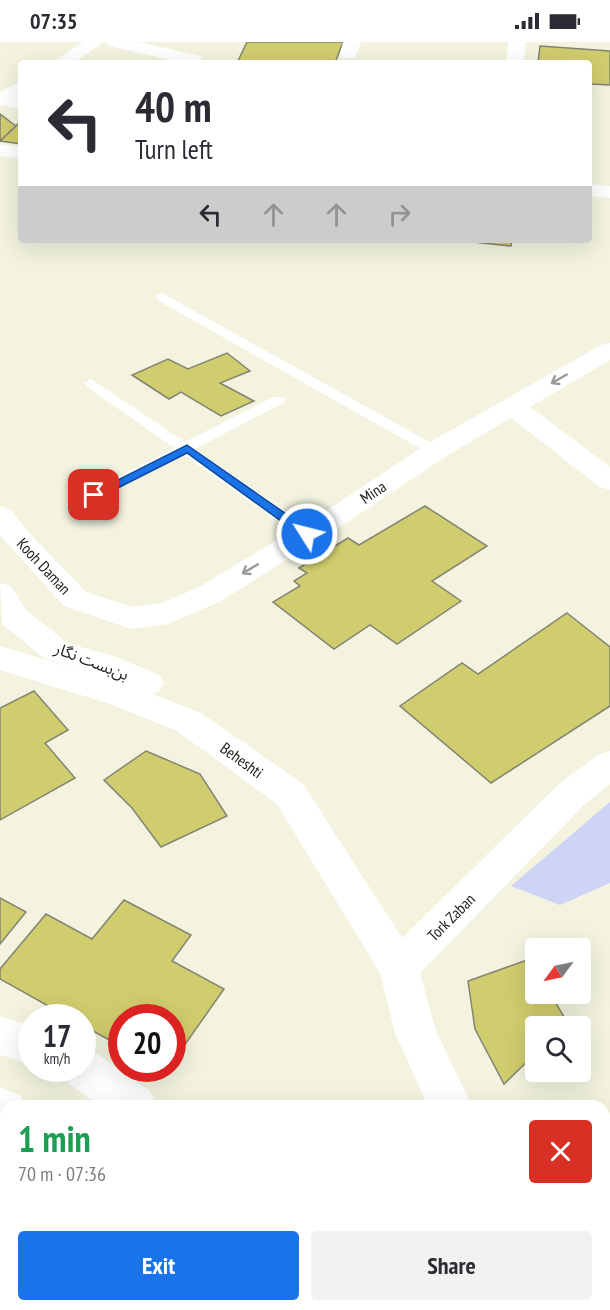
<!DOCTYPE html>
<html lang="en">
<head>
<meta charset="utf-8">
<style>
  :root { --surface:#fff; --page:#f2f2f3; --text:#2b2b33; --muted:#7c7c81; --accent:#1a73e8 }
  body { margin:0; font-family:"PT Sans Narrow","Noto Sans Arabic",sans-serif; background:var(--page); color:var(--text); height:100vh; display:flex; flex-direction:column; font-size:22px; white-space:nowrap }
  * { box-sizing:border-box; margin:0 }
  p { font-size:20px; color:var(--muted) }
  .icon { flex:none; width:33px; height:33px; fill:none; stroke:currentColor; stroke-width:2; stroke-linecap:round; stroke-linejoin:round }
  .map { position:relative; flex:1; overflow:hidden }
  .side { position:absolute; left:0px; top:1058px; width:610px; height:212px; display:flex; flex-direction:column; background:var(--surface); border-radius:18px 18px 0 0; box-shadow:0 6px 24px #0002 }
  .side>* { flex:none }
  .guide { position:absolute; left:18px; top:18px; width:574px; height:183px; border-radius:6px; box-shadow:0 6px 24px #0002; background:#fff; color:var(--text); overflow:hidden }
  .needle { width:39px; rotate:237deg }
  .tools { position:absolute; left:525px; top:896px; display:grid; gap:12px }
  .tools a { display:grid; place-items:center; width:66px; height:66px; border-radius:6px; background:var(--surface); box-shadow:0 6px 24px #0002; font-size:30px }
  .speed { position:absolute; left:18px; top:962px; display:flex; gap:12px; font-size:30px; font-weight:700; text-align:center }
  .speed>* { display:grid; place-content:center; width:78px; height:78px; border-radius:50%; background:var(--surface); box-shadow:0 6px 24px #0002; line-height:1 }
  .speed small { font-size:15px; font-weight:400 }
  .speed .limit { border:9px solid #d22; background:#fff; color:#111 }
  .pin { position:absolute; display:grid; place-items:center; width:51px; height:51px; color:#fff; margin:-26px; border-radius:12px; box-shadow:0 3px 9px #0006 }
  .me { position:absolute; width:66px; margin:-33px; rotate:306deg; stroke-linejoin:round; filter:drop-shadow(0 0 4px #0008) }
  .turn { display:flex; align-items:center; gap:21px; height:126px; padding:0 18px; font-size:27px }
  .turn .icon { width:78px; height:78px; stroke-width:2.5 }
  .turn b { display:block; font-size:42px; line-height:51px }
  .lanes { display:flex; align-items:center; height:57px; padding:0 18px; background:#0003; justify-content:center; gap:30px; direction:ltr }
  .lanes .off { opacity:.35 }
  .round { display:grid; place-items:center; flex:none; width:63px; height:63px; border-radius:6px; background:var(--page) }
  .summary { display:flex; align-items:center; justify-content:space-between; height:102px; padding:0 18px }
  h1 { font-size:36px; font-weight:600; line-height:45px; color:#1e9e55 }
  .action { display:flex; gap:12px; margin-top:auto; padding:12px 18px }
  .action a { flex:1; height:69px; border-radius:6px; background:var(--accent); color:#fff; font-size:24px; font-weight:600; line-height:69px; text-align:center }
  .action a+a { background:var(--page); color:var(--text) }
  .status { display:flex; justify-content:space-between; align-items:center; height:42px; padding:0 30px; background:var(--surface); direction:ltr }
  .status svg { height:16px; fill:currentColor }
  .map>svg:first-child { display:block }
</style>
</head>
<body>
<div class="status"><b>07:35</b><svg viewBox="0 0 49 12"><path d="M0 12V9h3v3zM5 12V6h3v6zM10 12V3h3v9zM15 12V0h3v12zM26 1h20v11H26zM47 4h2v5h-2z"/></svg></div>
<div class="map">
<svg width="610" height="1268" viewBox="0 0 610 1268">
  <rect width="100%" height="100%" fill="#f3f3e0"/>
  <!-- green -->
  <path fill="#cdd4f6" d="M610 760V841L560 863 511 844Z"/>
  <!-- building -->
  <path fill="#d0cd6e" stroke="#848473" stroke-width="1.5" d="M247 0H343L335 21H237Z
    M540 4 610 9V43L590 42V21H538Z
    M0 72 16 84 0 99Z
    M21 79V102L0 99Z
    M455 198H512L511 204Z
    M227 311 250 329 220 341 254 359 221 374 181 350 169 357 132 333 168 317 188 327Z
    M425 464 487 504 432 539 461 559 397 602 370 583 334 607 273 560 300 544 294 539 307 531 299 526 348 496 359 503Z
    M567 571 610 605V664L491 741 400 664 462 621 478 632Z
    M34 649 68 688 45 701 75 736 0 778V666Z
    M146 709 200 732 227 774 161 805 132 766 104 738Z
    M0 856 26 870 0 902Z
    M124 858 191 893 172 919 224 947 172 1021V975H122V1005L82 983V975H68L0 937V927L46 872 92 897Z
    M530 917 536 926V951H550L567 980 564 984H536V1011L504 1042 475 987 468 939Z
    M0 1116 6 1117V1199L0 1198Z"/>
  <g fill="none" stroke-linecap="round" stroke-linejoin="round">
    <!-- lane -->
    <path fill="#fff" fill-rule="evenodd" d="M162 251 440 406 442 409 435 413 430 412 157 258 156 255 157 252Z
      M91 337 185 400 273 355H283L285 358 283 361 195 407 313 488 315 492 313 496H301L184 413 81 466H69L67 463 69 460 174 406 86 344 84 341Z"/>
    <!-- street -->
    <path fill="#fff" fill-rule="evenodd" d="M106 0H138L200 14 203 18 201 21H184L109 4Z
      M343 0H361L355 16H343L340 12Z
      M508 0H526L524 21H506Z
      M0 53 21 55V67L0 63Z
      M0 102 21 105V117L0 114Z
      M590 142 610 144V156L590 154Z
      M610 301V318L530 365 610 425V448L600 445 511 376 445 415 352 477 221 559 168 582 131 587 64 564 0 493V464L10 467 31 493 86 550 132 565 162 561 199 545 332 465 425 403 601 303Z
      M0 541 11 544 25 567 67 601 116 615 159 633 164 641 159 649 152 652 201 671 303 742 402 896 558 743 598 713 610 709V742L584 763 420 931 436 989 472 1064H428L395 991 380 931 277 762 177 689 110 662 0 628V604L98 634 45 617 2 582Z
      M0 975 32 983V1022L0 1013Z
      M82 1006 97 1012 150 1049 157 1064H99L67 1040 61 1026H82Z
      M0 1045 21 1054 26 1064H6V1090L0 1088Z
      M334 1263H386L388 1268H336Z
      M543 1263H593L595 1268H545Z"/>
    <!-- secondary -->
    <path fill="#fff" fill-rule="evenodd" d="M83 0H104L73 21H52Z
      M21 39V53L0 64V50Z"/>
  </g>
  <!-- one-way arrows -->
  <defs><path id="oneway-shaft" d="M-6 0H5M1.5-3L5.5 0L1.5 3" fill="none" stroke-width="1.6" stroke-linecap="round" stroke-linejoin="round" transform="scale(1.5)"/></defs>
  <g stroke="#9a9a98">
    <use href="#oneway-shaft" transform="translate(559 337) rotate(150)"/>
    <use href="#oneway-shaft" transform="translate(250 527) rotate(149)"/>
  </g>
  <!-- route -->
  <path fill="#1a73e8" stroke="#114b97" stroke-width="1.5" d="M187 403 312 490V495H303L187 411 98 456 94 457 88 453Z"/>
  <g text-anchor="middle" stroke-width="4.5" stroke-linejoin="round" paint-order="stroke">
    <!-- street labels -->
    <g font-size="16" fill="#1f1f19" stroke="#fff">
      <text transform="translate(373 450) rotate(-34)" y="6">Mina</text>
      <text transform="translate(44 524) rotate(47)" y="6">Kooh Daman</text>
      <text transform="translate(92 619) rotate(21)" y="6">بن‌بست نگار</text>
      <text transform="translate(242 718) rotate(36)" y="6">Beheshti</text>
      <text transform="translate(451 875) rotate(-45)" y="6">Tork Zaban</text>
    </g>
  </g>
</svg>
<div class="tools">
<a><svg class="needle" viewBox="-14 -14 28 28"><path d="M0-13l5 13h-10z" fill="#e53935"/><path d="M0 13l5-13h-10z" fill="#7c7c81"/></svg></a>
<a><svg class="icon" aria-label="search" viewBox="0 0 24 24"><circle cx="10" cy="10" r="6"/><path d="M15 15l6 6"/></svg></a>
</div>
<div class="speed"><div>17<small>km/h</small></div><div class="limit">20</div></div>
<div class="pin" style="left:94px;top:453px;background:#d93025"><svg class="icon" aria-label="arrive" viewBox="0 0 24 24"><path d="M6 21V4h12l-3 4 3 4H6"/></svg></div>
<svg class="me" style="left:307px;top:492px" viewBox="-20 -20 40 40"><circle r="17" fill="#1a73e8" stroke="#fff" stroke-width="3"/><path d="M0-11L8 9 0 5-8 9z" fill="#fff"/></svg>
<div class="guide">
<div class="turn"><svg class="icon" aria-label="left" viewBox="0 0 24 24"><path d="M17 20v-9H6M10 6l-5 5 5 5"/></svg><div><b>40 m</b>Turn left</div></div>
<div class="lanes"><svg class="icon" aria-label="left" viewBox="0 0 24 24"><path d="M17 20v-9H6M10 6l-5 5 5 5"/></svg><svg class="icon off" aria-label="ahead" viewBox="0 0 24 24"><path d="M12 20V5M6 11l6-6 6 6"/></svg><svg class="icon off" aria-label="ahead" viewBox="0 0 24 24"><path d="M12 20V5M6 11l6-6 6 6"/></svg><svg class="icon off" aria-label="right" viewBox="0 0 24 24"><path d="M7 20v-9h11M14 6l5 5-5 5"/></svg></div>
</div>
<section class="side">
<div class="summary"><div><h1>1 min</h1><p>70 m · 07:36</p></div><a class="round" style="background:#d93025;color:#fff"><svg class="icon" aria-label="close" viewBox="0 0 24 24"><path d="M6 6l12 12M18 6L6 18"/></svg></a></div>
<div class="action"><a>Exit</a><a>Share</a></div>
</section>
</div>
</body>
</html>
